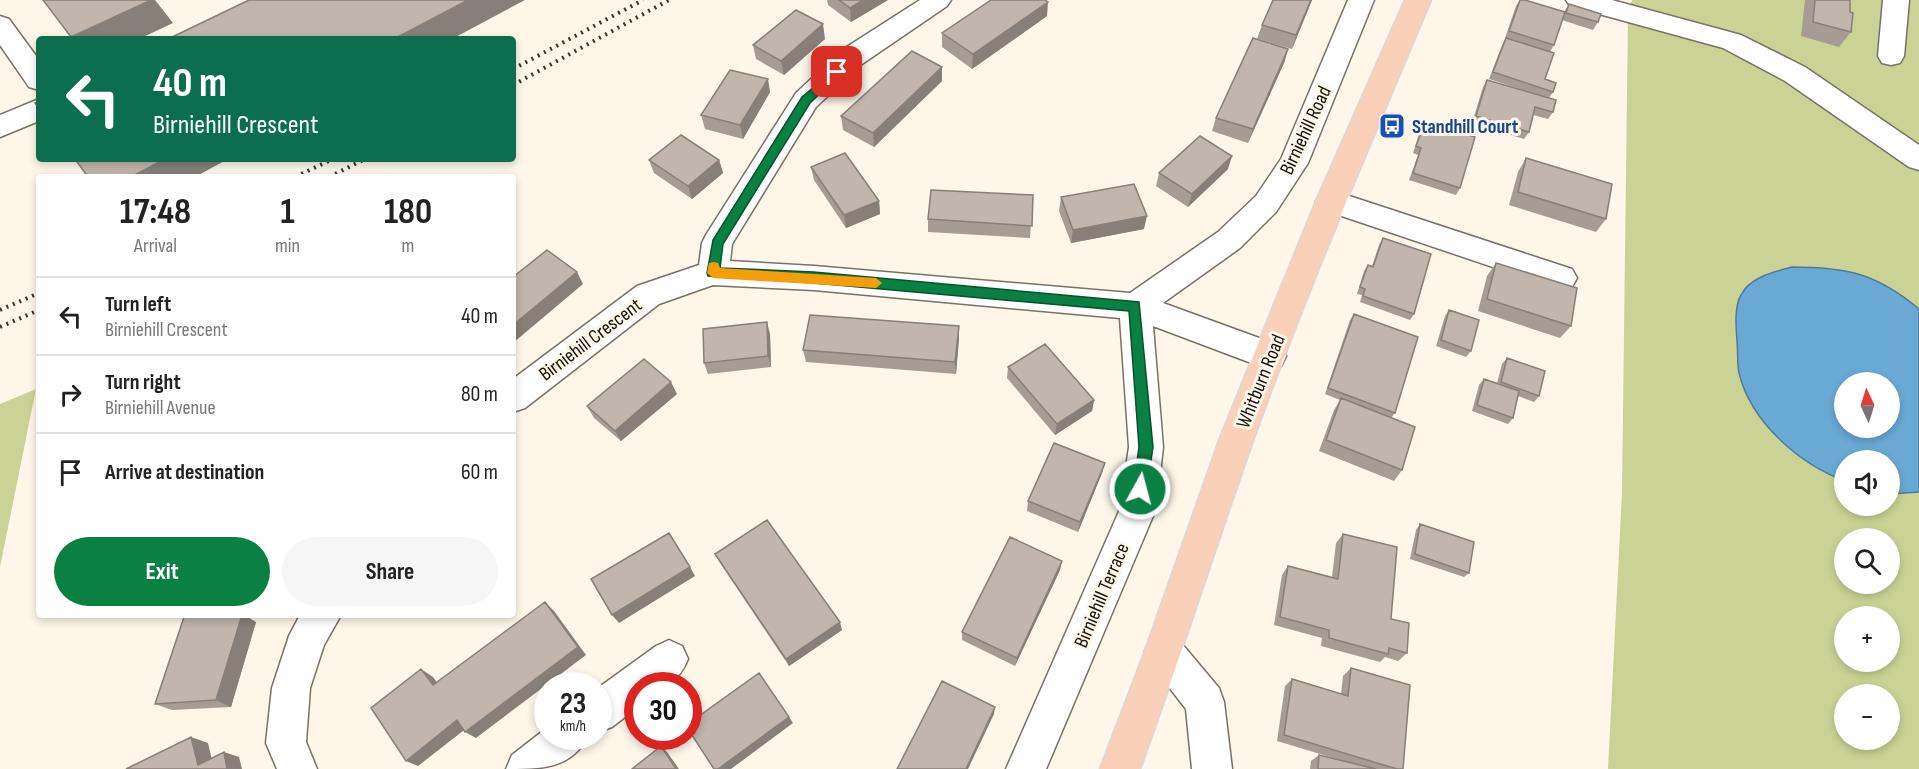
<!DOCTYPE html>
<html lang="en">
<head>
<meta charset="utf-8">
<style>
  :root { --surface:#fff; --page:#f6f6f6; --text:#222; --muted:#767676; --line:#e0e0e0; --accent:#0b8043 }
  body { margin:0; font-family:"Sofia Sans Condensed",sans-serif; background:var(--page); color:var(--text); height:100vh; display:flex; flex-direction:column; font-size:22px; white-space:nowrap }
  * { box-sizing:border-box; margin:0 }
  p { font-size:20px; color:var(--muted) }
  .icon { flex:none; width:33px; height:33px; fill:none; stroke:currentColor; stroke-width:2; stroke-linecap:round; stroke-linejoin:round }
  .map { position:relative; flex:1; overflow:hidden }
  .panel { position:absolute; left:36px; top:174px; width:480px; height:444px; display:flex; flex-direction:column; background:var(--surface); border-radius:6px; box-shadow:0 3px 9px #0003 }
  .panel>* { flex:none }
  .hud { position:absolute; left:36px; top:36px; width:480px; height:126px; border-radius:6px; box-shadow:0 3px 9px #0003; background:#0b6e4f; color:#fff; overflow:hidden }
  .needle { width:39px; rotate:356deg }
  .tools { position:absolute; left:1834px; top:372px; display:grid; gap:12px }
  .tools a { display:grid; place-items:center; width:66px; height:66px; border-radius:50%; background:var(--surface); box-shadow:0 3px 9px #0003; font-size:30px }
  .speed { position:absolute; left:534px; top:672px; display:flex; gap:12px; font-size:30px; font-weight:700; text-align:center }
  .speed>* { display:grid; place-content:center; width:78px; height:78px; border-radius:50%; background:var(--surface); box-shadow:0 3px 9px #0003; line-height:1 }
  .speed small { font-size:15px; font-weight:400 }
  .speed .limit { border:9px solid #d22; background:#fff; color:#111 }
  .pin { position:absolute; display:grid; place-items:center; width:51px; height:51px; color:#fff; margin:-26px; border-radius:12px; box-shadow:0 3px 9px #0006 }
  .me { position:absolute; width:66px; margin:-33px; rotate:7deg; stroke-linejoin:round; filter:drop-shadow(0 0 4px #0008) }
  .turn { display:flex; align-items:center; gap:21px; height:126px; padding:0 18px; font-size:27px }
  .turn .icon { width:78px; height:78px; stroke-width:2.5 }
  .turn b { display:block; font-size:42px; line-height:51px }
  .eta { display:flex; justify-content:space-evenly; align-items:center; height:102px; text-align:center }
  .eta b { font-size:36px; font-weight:700; line-height:42px }
  .cta { display:flex; gap:12px; margin-top:auto; padding:12px 18px }
  .cta a { flex:1; height:69px; border-radius:36px; background:var(--accent); color:#fff; font-size:24px; font-weight:700; line-height:69px; text-align:center }
  .cta a+a { background:var(--page); color:var(--text) }
  ul { padding:0; list-style:none }
  li { display:flex; align-items:center; gap:18px; height:78px; padding:0 18px; border-top:2px solid var(--line) }
  li div { flex:1 }
  li b { display:block; font-size:22px }
  li em { font-style:normal }
  .map>svg:first-child { display:block }
</style>
</head>
<body>
<div class="map">
<svg width="1919" height="769" viewBox="0 0 1919 769">
  <rect width="100%" height="100%" fill="#fef6e9"/>
  <!-- green -->
  <path fill="#cad395" fill-rule="evenodd" d="M1632 0H1919V769H1608L1622 493 1628 13ZM1845 382H1890V428H1845ZM1845 460H1890V506H1845ZM1845 538H1890V584H1845ZM1845 616H1890V662H1845ZM1845 694H1890V740H1845Z
    M36 389 0 567V404Z"/>
  <!-- water -->
  <path fill="#6aa9d4" stroke="#507b98" stroke-width="1.5" fill-rule="evenodd" d="M1792 267C1846 267 1876 273 1919 309V492L1890 494V460H1845V481C1799 464 1751 422 1739 373 1737 363 1738 351 1737 341 1736 327 1734 307 1741 295 1750 277 1774 272 1792 267ZM1890 382V428H1845V382Z"/>
  <g fill="none" stroke-linecap="round" stroke-linejoin="round">
    <!-- minor casing -->
    <g stroke="#787266" stroke-width="3">
      <path id="minor" d="M920 0H951L947 6 862 64 816 107 732 244 730 261 814 266 1130 293 1218 232 1256 196 1281 159 1348 0H1374L1308 163 1276 212 1240 248 1163 303 1281 346 1286 356 1281 366 1270 370 1153 326 1163 447 1156 509 1046 769H1006L1120 509 1129 447 1120 318 814 290 713 285 659 304 525 408 513 412V379L637 286 699 265 702 243 706 235 796 93 842 50Z
        M1566 0H1612L1741 35 1805 67 1919 145V170L1909 167 1785 81 1723 48 1570 6Z
        M1883 0H1909L1904 56 1900 63 1891 65 1882 63 1878 56Z
        M0 16 9 19 39 60V90L29 87 0 45Z
        M39 99V121L0 137V115Z
        M1331 190 1572 269 1577 278 1572 287 1561 290 1321 209 1316 201 1321 193Z
        M300 615H341L324 645 310 688 306 742 317 769H277L266 743 272 688 289 636Z
        M1164 632 1177 638 1219 688 1224 702 1232 769H1192L1186 709 1151 664 1145 651 1151 638Z
        M669 640 682 646 688 659C677 686 664 686 638 686V707L612 727 598 732V688L656 646Z
        M548 727V736H588C571 769 542 769 506 769L512 755Z"/>
    </g>
    <!-- major casing -->
    <g stroke="#d9d9d8" stroke-width="3">
      <path id="major" d="M1405 0H1431C1370 145 1307 290 1254 438 1215 548 1180 659 1140 769H1100L1145 651 1220 438 1316 201Z"/>
    </g>
    <!-- minor -->
    <use href="#minor" fill="#fff" fill-rule="evenodd"/>
    <!-- major -->
    <use href="#major" fill="#fad0b8" fill-rule="evenodd"/>
    <!-- rail -->
    <path stroke="#37342e" stroke-width="4" stroke-dasharray="2 5" stroke-linecap="butt" d="M513 69 643 0
      M513 85 669 0
      M295 177 333 159
      M329 177 365 159
      M0 310 39 293
      M0 327 39 310"/>
  </g>
  <!-- wall -->
  <path fill="#a69c94" d="M827 0H888L851 22 828 5Z
    M1273 0H1312L1292 49 1257 39 1262 25Z
    M1520 0 1564 12 1569 4 1598 22 1593 30 1562 20 1554 45 1550 52 1545 79 1553 92 1549 98 1553 112 1548 119 1533 115 1529 132 1524 139 1472 123 1483 87 1487 80 1529 92 1489 79 1502 45 1506 38H1505L1516 6Z
    M1805 0H1850V12L1851 32 1839 47 1801 36Z
    M1047 16 972 69 942 47V33Z
    M825 39 784 75 756 59 753 45Z
    M1288 49 1284 63 1248 143 1212 131 1216 118Z
    M942 81 874 147 843 130 841 116Z
    M770 92 743 139 705 129 701 115Z
    M1429 123 1460 188 1456 195 1409 180 1418 155 1413 153 1419 134 1423 127 1427 128Z
    M1526 158 1606 219 1596 232 1509 205 1518 172Z
    M649 160H719L723 173 692 199 654 173Z
    M811 167 879 201 880 214 846 228 814 180Z
    M1228 169 1188 207 1156 186 1159 173Z
    M1033 195 1030 238 928 232V219Z
    M1061 197 1144 229 1071 243 1059 211Z
    M1383 238 1414 314 1410 320 1360 302 1362 295 1357 294 1364 271 1368 265 1372 266 1379 245Z
    M1496 263 1571 326 1560 338 1478 311 1487 276Z
    M1449 310 1471 351 1466 357 1436 346 1445 316Z
    M1354 314 1395 413 1391 418 1402 470 1394 481 1319 451 1334 410 1340 400 1325 394 1350 320Z
    M770 334 771 367 708 374 704 363Z
    M959 338 956 374 806 362 803 350Z
    M1507 358 1539 396 1534 402 1518 396 1513 418 1508 424 1472 411 1479 385 1484 379 1497 383 1502 364Z
    M1008 367 1094 400 1092 411 1055 435 1007 378Z
    M677 394 621 441 594 418 587 406Z
    M1105 463 1102 473 1078 532 1027 511 1028 501Z
    M1420 524 1469 573 1464 577 1410 559 1416 530Z
    M1343 534 1391 619 1407 653 1398 661 1385 657 1380 662 1321 646 1322 638 1274 625 1282 575 1288 566 1332 577 1336 543Z
    M715 554 842 630 789 666 720 563Z
    M1060 570 1015 666 962 640V632Z
    M256 622 231 707 172 710 155 704Z
    M1351 668 1397 769H1310L1311 761 1319 755 1340 760 1277 741 1285 686 1292 679 1341 694 1343 676Z"/>
  <!-- shaded-wall -->
  <path fill="#877f78" d="M151 0H155L173 23 139 39H73L71 37Z
    M468 0H525L452 39H394Z
    M863 0H888L851 22 850 8Z
    M1311 0H1312L1292 49 1296 35Z
    M1048 2 1047 16 972 69 973 54Z
    M823 24 825 39 784 75 781 61Z
    M1288 49 1284 63 1248 143 1253 129Z
    M942 67V81L874 147 873 133Z
    M768 79 770 92 743 139 740 125Z
    M1232 156 1228 169 1188 207 1192 194Z
    M165 159H228L195 177H131Z
    M719 160 723 173 692 199 688 186Z
    M879 201 880 214 846 228 844 215Z
    M1147 216 1144 229 1071 243 1073 230Z
    M577 272 583 284 513 343V325Z
    M767 322 770 334 771 367 768 356Z
    M959 326V338L956 374 955 362Z
    M671 382 677 394 621 441 615 431Z
    M1094 400 1092 411 1055 435 1057 424Z
    M1105 463 1102 473 1078 532 1080 522Z
    M1062 561 1060 570 1015 666 1017 658Z
    M690 567 695 576 619 623 612 615Z
    M545 602 554 611 586 655 476 738 465 732Z
    M242 615H244L256 622 231 707 216 700Z
    M840 622 842 630 789 666 786 659Z
    M421 669 433 677 444 692 433 685Z
    M995 707 994 714 968 769H966Z
    M789 717 793 723 731 769H718Z
    M457 720 468 727 418 766 406 761Z
    M191 737 208 743 214 769 198 765Z
    M661 746 667 752 679 769H676Z
    M224 752 239 757 242 769H227Z"/>
  <!-- building -->
  <path fill="#c1b5ac" stroke="#877f78" stroke-width="1.5" d="M43 0H151L71 37Z
    M249 0H468L394 39H168Z
    M839 0H863L850 8Z
    M991 0H1045L1048 2 973 54 942 33Z
    M1273 0H1311L1296 35 1262 25Z
    M1520 0H1525L1565 12 1554 45 1509 31Z
    M1815 0H1850V12L1853 13 1851 32 1813 22Z
    M1569 4 1601 14 1598 22 1566 13Z
    M796 10 823 24 781 61 753 45Z
    M1253 38 1288 49 1253 129 1216 118Z
    M1506 38 1554 53 1545 79 1556 83 1553 92 1493 72Z
    M912 51 942 67 873 133 841 116Z
    M730 70 768 79 740 125 701 115Z
    M1487 80 1556 100 1553 112 1535 107 1529 132 1476 116Z
    M39 102V108L35 103Z
    M1429 123 1475 137 1460 188 1413 173 1421 148 1416 146 1423 127 1428 129Z
    M681 135 719 160 688 186 649 160Z
    M1200 136 1232 156 1192 194 1159 173Z
    M845 153 879 201 844 215 811 167Z
    M1526 158 1612 184 1606 219 1518 192Z
    M75 159H165L131 177H88Z
    M1134 184 1147 216 1073 230 1061 197Z
    M931 190 1033 195 1032 226 928 219Z
    M1383 238 1431 254 1414 314 1363 296 1365 289 1360 287 1368 265 1373 267Z
    M547 250 577 272 513 325V277Z
    M1496 263 1577 288 1571 326 1487 299Z
    M1449 310 1479 320 1471 351 1441 340Z
    M1354 314 1418 337 1395 413 1328 388Z
    M810 315 959 326 955 362 803 350Z
    M767 322 768 356 704 363 703 329Z
    M1045 344 1094 400 1057 424 1008 367Z
    M1507 358 1545 371 1539 396 1501 382Z
    M644 359 671 382 615 431 587 406Z
    M1484 379 1519 391 1513 418 1477 405Z
    M1341 398 1415 427 1402 470 1326 440Z
    M1054 443 1105 463 1080 522 1028 501Z
    M767 520 840 622 786 659 715 554Z
    M1420 524 1474 542 1469 573 1415 554Z
    M669 533 690 567 612 615 591 579Z
    M1343 534 1397 547 1391 619 1409 623 1407 653 1389 648 1388 654 1329 638V630L1280 617 1288 566 1338 579Z
    M1010 537 1062 561 1017 658 962 632Z
    M545 602 578 647 465 732 457 720 406 761 371 708 421 669 433 685Z
    M218 615H242L216 700 155 704 184 617Z
    M1351 668 1410 685 1403 769H1397L1284 735 1292 679 1348 696Z
    M759 673 789 717 718 769H714L688 729V724Z
    M942 681 995 707 966 769H897Z
    M191 737 198 765 224 752 227 769H126Z
    M661 746 676 769H632Z
    M1319 755 1376 769H1318Z"/>
  <!-- route -->
  <path fill="#0b8043" stroke="#07532c" stroke-width="1.5" d="M837 68 841 69V74L810 103 723 244 720 268 814 272 1139 302 1153 447 1146 493 1140 495 1135 493 1133 489 1139 447 1129 311 814 283 708 276 707 273 713 240 802 97Z"/>
  <!-- slow -->
  <path fill="#f59e0b" d="M714 262 718 263 720 268 876 278 882 283 876 288 713 278 707 273 709 263Z"/>
  <!-- icons -->
  <defs>
    <g id="bus-square" transform="scale(1.35)"><rect x="-9" y="-9" width="18" height="18" rx="4" fill="#1a4fb4" stroke="#fef6e9"/><path d="M-5-6H5V4H4V6H2V4H-2V6H-4V4H-5ZM-3.5-4V0h7V-4ZM-3.5 1.2v1.5H-2V1.2ZM2 1.2v1.5H3.5V1.2Z" fill="#fff"/></g>
  </defs>
  <g fill-rule="evenodd">
    <use href="#bus-square" x="1392" y="126"/>
  </g>
  <g text-anchor="middle" stroke-width="6" stroke-linejoin="round" paint-order="stroke">
    <!-- transit labels -->
    <g font-size="20" font-weight="bold" fill="#164399" stroke="#fef6e9" text-anchor="start">
      <text x="1412" y="133">Standhill Court</text>
    </g>
    <!-- street labels -->
    <g font-size="20" fill="#13110c" stroke="#fef6e9">
      <text transform="translate(1305 130) rotate(-65)" y="7">Birniehill Road</text>
      <text transform="translate(590 339) rotate(-37)" y="7">Birniehill Crescent</text>
      <text transform="translate(1260 381) rotate(-68)" y="7">Whitburn Road</text>
      <text transform="translate(1101 595) rotate(-67)" y="7">Birniehill Terrace</text>
    </g>
  </g>
</svg>
<div class="tools">
<a><svg class="needle" viewBox="-14 -14 28 28"><path d="M0-13l5 13h-10z" fill="#e53935"/><path d="M0 13l5-13h-10z" fill="#767676"/></svg></a>
<a><svg class="icon" aria-label="sound" viewBox="0 0 24 24"><path d="M4 9h4l5-4v14l-5-4H4zM17 9q2 3 0 6"/></svg></a>
<a><svg class="icon" aria-label="search" viewBox="0 0 24 24"><circle cx="10" cy="10" r="6"/><path d="M15 15l6 6"/></svg></a>
<a>+</a>
<a>−</a>
</div>
<div class="speed"><div>23<small>km/h</small></div><div class="limit">30</div></div>
<div class="pin" style="left:837px;top:72px;background:#d93025"><svg class="icon" aria-label="arrive" viewBox="0 0 24 24"><path d="M6 21V4h12l-3 4 3 4H6"/></svg></div>
<svg class="me" style="left:1140px;top:489px" viewBox="-20 -20 40 40"><circle r="17" fill="#0b8043" stroke="#fff" stroke-width="3"/><path d="M0-11L8 9 0 5-8 9z" fill="#fff"/></svg>
<div class="hud">
<div class="turn"><svg class="icon" aria-label="left" viewBox="0 0 24 24"><path d="M17 20v-9H6M10 6l-5 5 5 5"/></svg><div><b>40 m</b>Birniehill Crescent</div></div>
</div>
<section class="panel">
<div class="eta">
<div><b>17:48</b><p>Arrival</p></div>
<div><b>1</b><p>min</p></div>
<div><b>180</b><p>m</p></div>
</div>
<ul>
<li><svg class="icon" aria-label="left" viewBox="0 0 24 24"><path d="M17 20v-9H6M10 6l-5 5 5 5"/></svg><div><b>Turn left</b><p>Birniehill Crescent</p></div><em>40 m</em></li>
<li><svg class="icon" aria-label="right" viewBox="0 0 24 24"><path d="M7 20v-9h11M14 6l5 5-5 5"/></svg><div><b>Turn right</b><p>Birniehill Avenue</p></div><em>80 m</em></li>
<li><svg class="icon" aria-label="arrive" viewBox="0 0 24 24"><path d="M6 21V4h12l-3 4 3 4H6"/></svg><div><b>Arrive at destination</b></div><em>60 m</em></li>
</ul>
<div class="cta"><a>Exit</a><a>Share</a></div>
</section>
</div>
</body>
</html>
